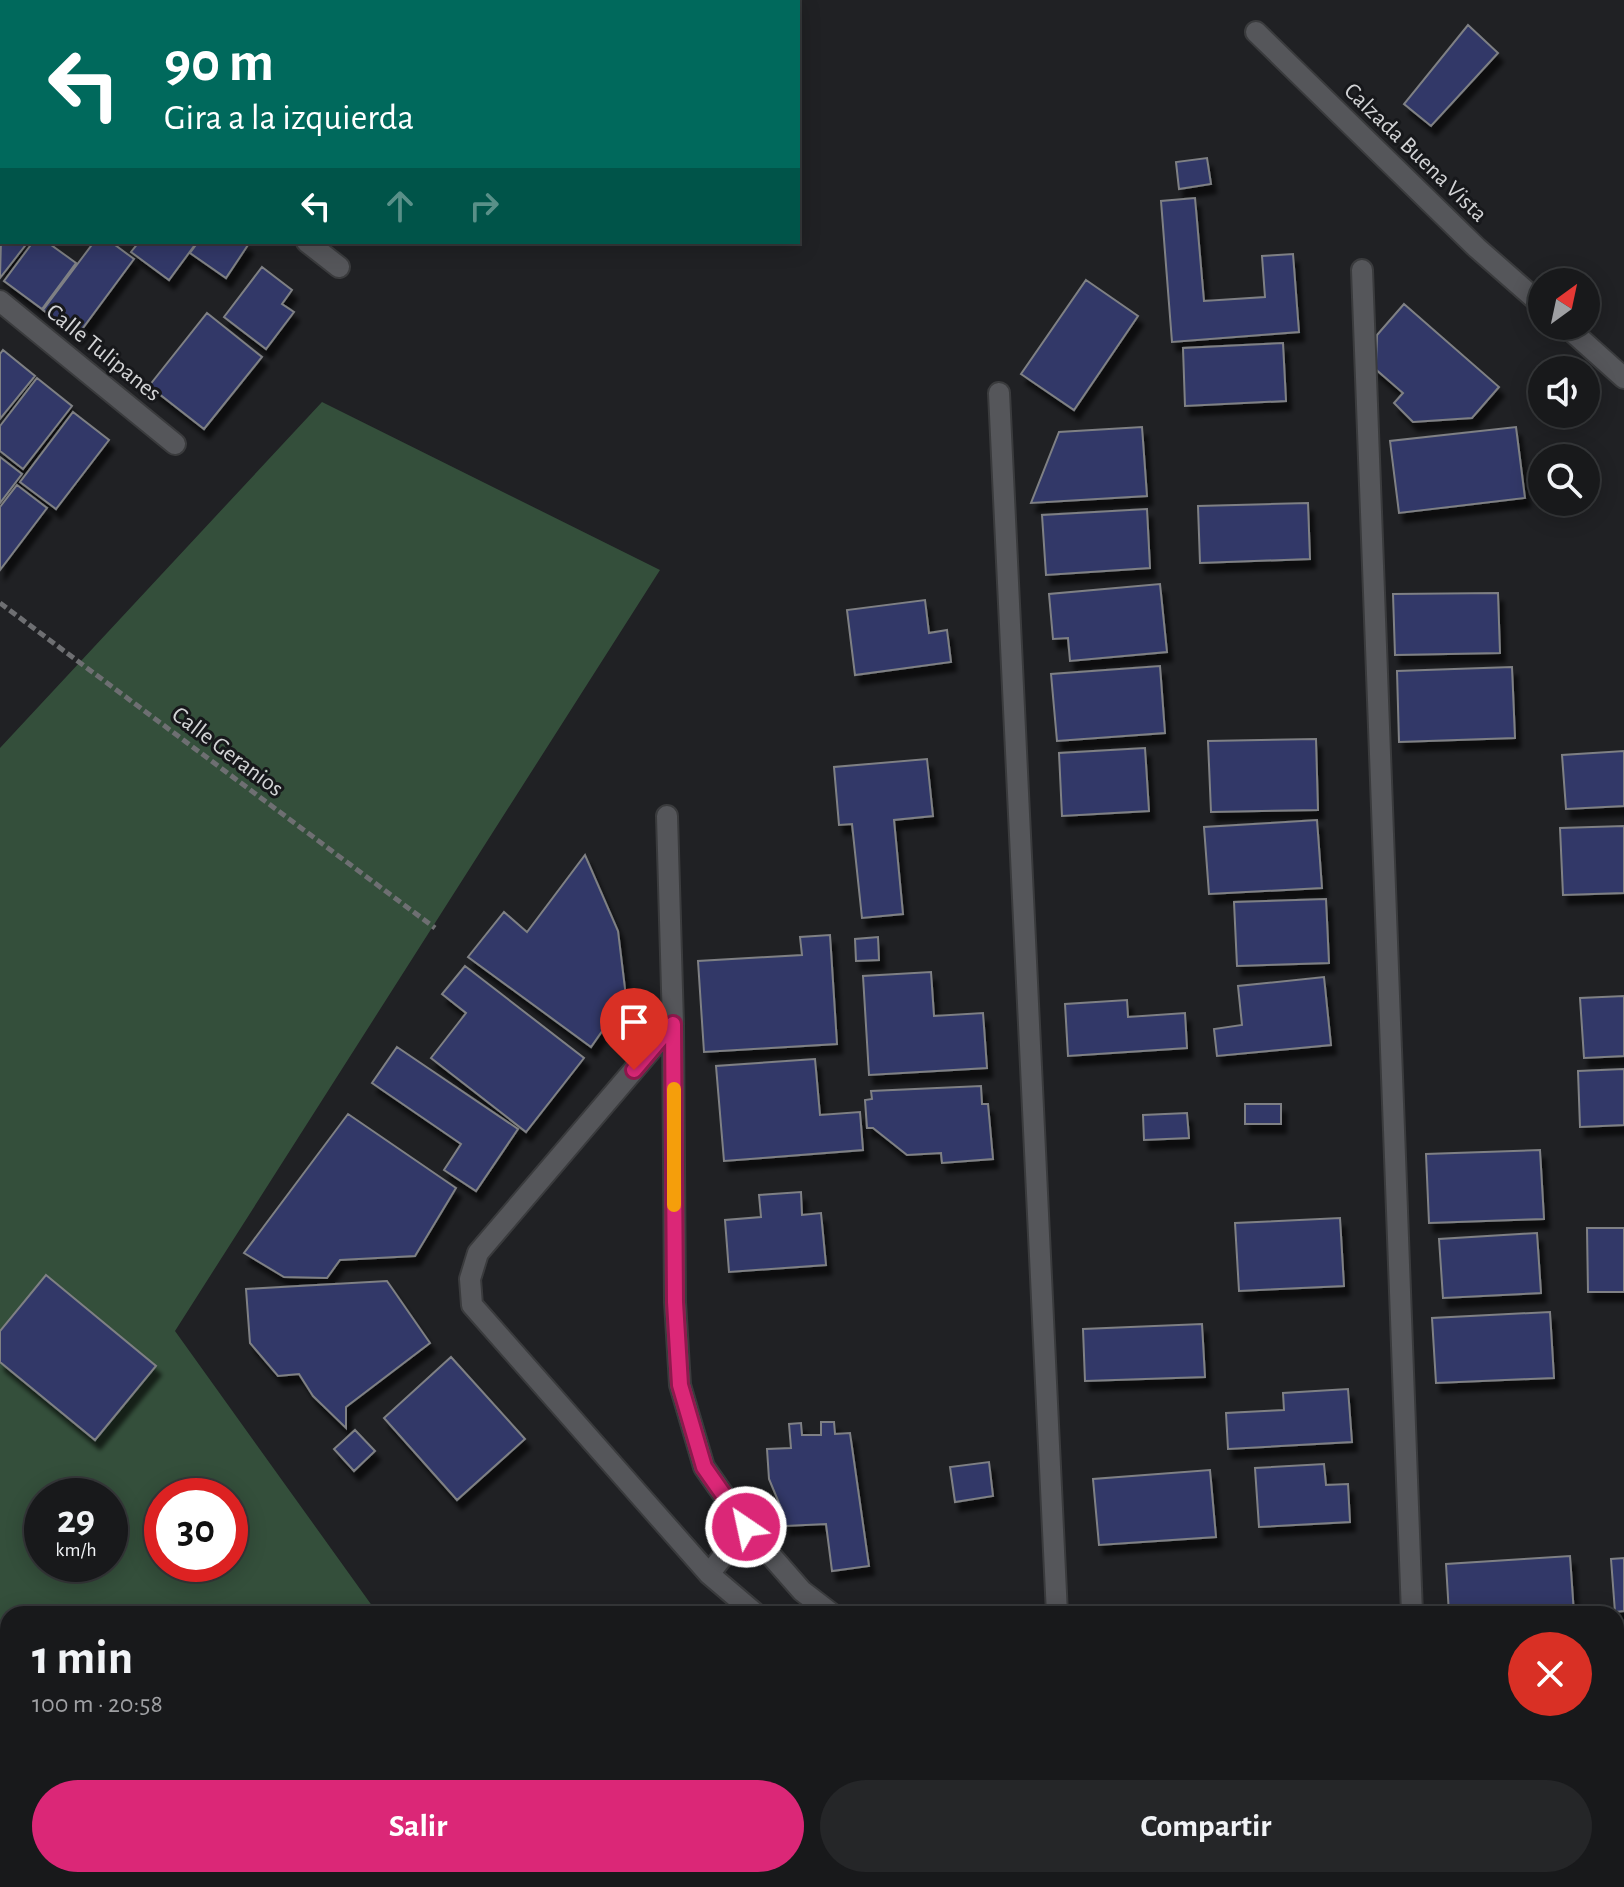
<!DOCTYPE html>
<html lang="es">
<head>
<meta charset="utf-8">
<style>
  :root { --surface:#18191b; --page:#252628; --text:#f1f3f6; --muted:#9fa0a3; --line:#36383a; --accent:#db2777 }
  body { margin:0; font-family:"Alegreya Sans",sans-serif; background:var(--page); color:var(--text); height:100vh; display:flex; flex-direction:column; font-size:30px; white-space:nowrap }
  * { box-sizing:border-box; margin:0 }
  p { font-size:26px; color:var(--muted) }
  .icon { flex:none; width:44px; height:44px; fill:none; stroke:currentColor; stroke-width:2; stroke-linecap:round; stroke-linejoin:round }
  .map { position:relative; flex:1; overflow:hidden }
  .details { position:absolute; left:0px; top:1606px; width:1624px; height:282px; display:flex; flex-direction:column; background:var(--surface); border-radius:24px 24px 0 0; box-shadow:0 4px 20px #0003,0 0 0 2px var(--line) }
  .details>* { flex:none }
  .guide { position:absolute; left:0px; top:0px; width:800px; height:244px; box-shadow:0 4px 20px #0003,0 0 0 2px var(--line); background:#00695c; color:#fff; overflow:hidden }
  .needle { width:52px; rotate:33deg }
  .fabs { position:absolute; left:1528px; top:268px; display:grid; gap:16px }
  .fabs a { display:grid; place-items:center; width:72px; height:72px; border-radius:50%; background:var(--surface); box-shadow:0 4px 20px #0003,0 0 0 2px var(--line); font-size:40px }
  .speed { position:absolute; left:24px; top:1478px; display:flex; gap:16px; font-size:40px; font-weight:700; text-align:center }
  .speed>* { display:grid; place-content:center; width:104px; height:104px; border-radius:50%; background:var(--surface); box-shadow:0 4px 20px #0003,0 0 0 2px var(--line); line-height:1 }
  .speed small { font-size:20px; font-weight:400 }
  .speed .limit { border:12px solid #d22; background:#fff; color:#111 }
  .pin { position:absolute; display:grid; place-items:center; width:68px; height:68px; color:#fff; margin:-82px -34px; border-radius:50% 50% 50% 0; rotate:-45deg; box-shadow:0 0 8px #0007 }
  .pin .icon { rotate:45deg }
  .me { position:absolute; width:88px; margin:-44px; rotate:326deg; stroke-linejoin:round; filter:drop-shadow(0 0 6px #0008) }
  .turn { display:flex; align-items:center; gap:28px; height:168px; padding:0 32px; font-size:36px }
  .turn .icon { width:104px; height:104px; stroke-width:2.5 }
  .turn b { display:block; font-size:56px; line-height:68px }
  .lanes { display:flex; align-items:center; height:76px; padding:0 32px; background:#0003; justify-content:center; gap:40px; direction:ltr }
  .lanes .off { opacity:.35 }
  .round { display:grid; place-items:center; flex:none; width:84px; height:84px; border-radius:42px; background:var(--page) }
  .headline { display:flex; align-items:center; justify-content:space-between; height:136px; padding:0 32px }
  h1 { font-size:48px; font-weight:700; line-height:60px }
  .cta { display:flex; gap:16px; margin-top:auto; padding:16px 32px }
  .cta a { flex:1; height:92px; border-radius:48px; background:var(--accent); color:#fff; font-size:32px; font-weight:700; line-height:92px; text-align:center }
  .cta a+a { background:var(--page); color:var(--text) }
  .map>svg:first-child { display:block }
</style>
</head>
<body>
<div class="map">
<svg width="1624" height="1887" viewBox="0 0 1624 1887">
  <defs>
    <filter id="shadow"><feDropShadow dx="5" dy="9" stdDeviation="2" flood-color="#0009"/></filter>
  </defs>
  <rect width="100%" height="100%" fill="#202124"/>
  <!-- green -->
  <path fill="#344f3b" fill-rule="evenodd" d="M322 402 660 570 175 1331 378 1614H8V1880H569L574 1887H0V748ZM42 1496H110V1564H42ZM162 1496H230V1564H162Z"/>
  <!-- building -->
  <path fill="#303967" stroke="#7f8084" stroke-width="2" filter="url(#shadow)" d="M1468 25 1498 53 1431 126 1404 104Z
    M1207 158 1211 184 1179 189 1176 162Z
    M1195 198 1204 301 1265 297 1262 256 1293 254 1299 332 1172 342 1161 201Z
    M2 202V242H28L0 278Z
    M33 242H47L76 263 42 309 4 281Z
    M94 242H111L134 259 77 336 43 310Z
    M139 242H197L169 280 131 252Z
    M198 242H244L248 245 226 278 190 253Z
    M262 267 292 290 282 304 294 312 266 349 224 317Z
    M1086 280 1138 316 1074 410 1021 374Z
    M1404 304 1499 387 1472 418 1413 422 1394 403 1403 393 1373 367 1376 363 1377 335Z
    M207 313 262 357 204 429 149 386Z
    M1283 343 1286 401 1185 406 1183 348Z
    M3 350 35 376 0 419V354Z
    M37 378 72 406 23 469 0 451V426Z
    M73 412 109 440 56 509 20 482Z
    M1142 427 1147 496 1031 503 1059 432Z
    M1516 427 1525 498 1399 513 1390 441Z
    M0 457 22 474 0 503Z
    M17 485 47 508 0 570V507Z
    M1308 503 1310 559 1200 563 1198 506Z
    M1147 509 1150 568 1046 575 1042 515Z
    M1160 584 1167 652 1070 661 1068 638 1053 639 1049 594Z
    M1498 593 1500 653 1395 655 1393 594Z
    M925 600 929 633 947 630 951 662 855 675 847 610Z
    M1160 666 1165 733 1057 741 1051 674Z
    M1512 667 1515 738 1399 742 1397 671Z
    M1316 739 1318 810 1211 812 1208 741Z
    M1145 748 1149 811 1062 816 1059 753Z
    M1624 751V806L1566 809 1562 755Z
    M927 759 933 816 894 820 903 914 862 918 852 824 839 825 834 767Z
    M1317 820 1322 888 1209 894 1204 827Z
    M1624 826V893L1563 895 1560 828Z
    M585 855 618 931 626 997 591 1047 468 957 504 912 527 932Z
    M1326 899 1329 963 1237 966 1234 902Z
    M830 935 837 1044 704 1052 698 961 802 955 800 937Z
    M878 937 879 960 856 961 855 939Z
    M465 966 584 1058 526 1132 431 1058 466 1013 442 994Z
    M931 972 934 1016 983 1013 987 1068 869 1075 863 976Z
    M1324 977 1331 1045 1217 1056 1214 1029 1242 1025 1238 986Z
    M1624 996V1056L1584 1058 1580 998Z
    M1127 1000 1128 1017 1185 1013 1187 1048 1068 1056 1065 1004Z
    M397 1047 518 1129 476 1191 444 1170 461 1144 372 1083Z
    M815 1059 820 1115 860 1112 863 1150 724 1161 716 1066Z
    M1624 1069V1125L1580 1127 1578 1071Z
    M981 1086 982 1104H988L993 1159 942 1163 941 1153 907 1155 873 1128H867L865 1100 872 1099 871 1091Z
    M1245 1104H1281V1124H1245Z
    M1187 1113 1189 1138 1144 1140 1143 1115Z
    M348 1114 456 1188 415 1256 340 1260 327 1278 284 1277 244 1253Z
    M1540 1150 1544 1219 1429 1223 1426 1154Z
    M801 1192 802 1215 821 1213 826 1265 729 1272 725 1220 761 1217 759 1195Z
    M1340 1218 1344 1286 1239 1291 1235 1223Z
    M1587 1228H1624V1292H1588Z
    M1537 1233 1541 1293 1443 1298 1439 1239Z
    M46 1275 156 1366 95 1440 0 1362V1331Z
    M387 1281 430 1343 346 1407V1428L313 1396 299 1374 278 1376 250 1343 246 1289Z
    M1550 1312 1554 1378 1436 1383 1432 1318Z
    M1202 1324 1205 1377 1085 1381 1083 1329Z
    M451 1357 525 1439 457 1500 384 1418Z
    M1348 1389 1352 1442 1228 1449 1226 1413 1284 1410 1283 1393Z
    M821 1422H834L835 1434 850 1433 869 1566 832 1571 826 1524 785 1526 784 1515 769 1479 767 1449 791 1448 789 1424 801 1423 802 1435H821Z
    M355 1430 375 1451 354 1471 334 1449Z
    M989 1462 993 1496 955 1502 950 1467Z
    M1324 1464 1326 1485 1348 1484 1350 1522 1259 1527 1255 1468Z
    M1210 1470 1216 1537 1099 1545 1093 1479Z
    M1570 1556 1574 1614H1449L1446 1564Z
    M1624 1558V1611L1615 1612 1611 1559Z
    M1624 1775V1814L1617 1815 1616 1776Z
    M660 1880H785L791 1887H666Z"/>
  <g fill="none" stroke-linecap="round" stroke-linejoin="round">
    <!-- minor casing -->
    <g stroke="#3a3b3d" stroke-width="24">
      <path id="minor" d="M50 2 51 0
        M0 4 2 6
        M1256 32 1477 248 1542 305
        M0 68 2 65
        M307 242 339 267
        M1362 270 1412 1614
        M0 301 175 444
        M1566 326 1624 378
        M999 393 1057 1614
        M667 816 673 1024 675 1302 680 1385 704 1467 746 1527 802 1591 832 1614
        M673 1024 478 1253 470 1279 472 1305 709 1574 756 1614
        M709 1574 746 1527
        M1616 1667 1624 1665
        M1616 1728 1624 1726
        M977 1880 983 1887
        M1425 1880V1887"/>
    </g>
    <!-- path -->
    <path stroke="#6e6f72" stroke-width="5" stroke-dasharray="8 4" stroke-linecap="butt" d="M0 603 435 928"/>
    <!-- minor -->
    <use href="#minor" stroke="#55565a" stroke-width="20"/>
  </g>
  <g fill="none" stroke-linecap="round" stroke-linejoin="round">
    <!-- route casing -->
    <g stroke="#8e194d" stroke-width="20">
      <path id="route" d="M634 1070 673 1024 675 1302 680 1385 704 1467 746 1527"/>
    </g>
    <!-- route -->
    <use href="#route" stroke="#db2777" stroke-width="14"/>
    <!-- slow -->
    <path stroke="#f59e0b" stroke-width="14" d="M674 1089V1205"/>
  </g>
  <g text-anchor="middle" stroke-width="6" stroke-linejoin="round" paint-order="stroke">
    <!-- street labels -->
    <g font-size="24" fill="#d2d3d5" stroke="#17181b">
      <text transform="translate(1416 152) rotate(44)" y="8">Calzada Buena Vista</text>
      <text transform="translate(104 352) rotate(39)" y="8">Calle Tulipanes</text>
      <text transform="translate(228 751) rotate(37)" y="8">Calle Geranios</text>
    </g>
  </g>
</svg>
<div class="fabs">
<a><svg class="needle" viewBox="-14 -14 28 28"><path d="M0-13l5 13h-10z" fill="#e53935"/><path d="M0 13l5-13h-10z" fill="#9fa0a3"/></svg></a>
<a><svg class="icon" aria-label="sound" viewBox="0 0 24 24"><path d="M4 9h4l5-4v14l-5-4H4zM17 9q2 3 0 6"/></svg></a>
<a><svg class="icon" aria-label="search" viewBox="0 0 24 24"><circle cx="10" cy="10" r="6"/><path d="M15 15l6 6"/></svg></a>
</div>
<div class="speed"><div>29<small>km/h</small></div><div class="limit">30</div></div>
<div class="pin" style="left:634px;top:1070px;background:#d93025"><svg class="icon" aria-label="arrive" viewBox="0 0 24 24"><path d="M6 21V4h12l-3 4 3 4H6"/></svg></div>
<svg class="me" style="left:746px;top:1527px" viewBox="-20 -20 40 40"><circle r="17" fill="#db2777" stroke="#fff" stroke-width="3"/><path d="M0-11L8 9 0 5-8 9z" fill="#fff"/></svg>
<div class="guide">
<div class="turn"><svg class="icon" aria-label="left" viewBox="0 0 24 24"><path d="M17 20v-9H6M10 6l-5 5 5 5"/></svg><div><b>90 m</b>Gira a la izquierda</div></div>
<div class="lanes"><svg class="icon" aria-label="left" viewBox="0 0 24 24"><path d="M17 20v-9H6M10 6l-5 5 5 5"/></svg><svg class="icon off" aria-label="ahead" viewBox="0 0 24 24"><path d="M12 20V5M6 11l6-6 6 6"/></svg><svg class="icon off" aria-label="right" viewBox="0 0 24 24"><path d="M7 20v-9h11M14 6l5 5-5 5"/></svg></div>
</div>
<section class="details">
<div class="headline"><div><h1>1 min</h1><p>100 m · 20:58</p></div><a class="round" style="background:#d93025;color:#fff"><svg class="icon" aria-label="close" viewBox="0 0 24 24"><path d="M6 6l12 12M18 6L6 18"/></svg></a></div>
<div class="cta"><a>Salir</a><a>Compartir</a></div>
</section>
</div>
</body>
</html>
